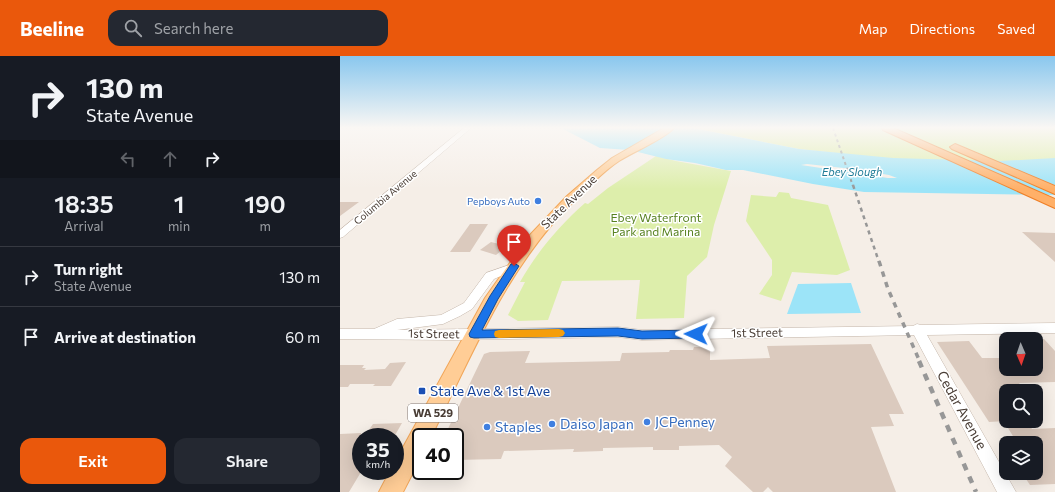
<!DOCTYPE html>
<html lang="en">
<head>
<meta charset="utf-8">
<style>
  :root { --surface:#171b24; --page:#242831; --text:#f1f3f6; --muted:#9ea1a6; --line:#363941; --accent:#ea580c }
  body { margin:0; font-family:Commissioner,sans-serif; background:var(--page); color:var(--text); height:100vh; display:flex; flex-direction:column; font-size:15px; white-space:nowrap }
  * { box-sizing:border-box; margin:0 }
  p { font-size:13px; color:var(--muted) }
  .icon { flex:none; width:22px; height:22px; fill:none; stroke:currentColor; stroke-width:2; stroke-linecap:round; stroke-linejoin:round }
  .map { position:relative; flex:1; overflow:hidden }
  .details { display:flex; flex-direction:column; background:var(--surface); width:340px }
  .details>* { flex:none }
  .top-card { background:#171b24; color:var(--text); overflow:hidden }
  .needle { width:26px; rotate:178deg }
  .controls { position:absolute; left:659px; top:276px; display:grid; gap:8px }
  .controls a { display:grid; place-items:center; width:44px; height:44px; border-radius:8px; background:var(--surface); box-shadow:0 4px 16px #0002; font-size:20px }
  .speed { position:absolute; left:12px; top:372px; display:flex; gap:8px; font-size:20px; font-weight:700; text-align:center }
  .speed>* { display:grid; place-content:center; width:52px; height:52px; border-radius:50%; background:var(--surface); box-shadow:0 4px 16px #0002; line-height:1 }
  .speed small { font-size:10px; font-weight:400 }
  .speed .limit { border:2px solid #111; border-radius:6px; background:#fff; color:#111 }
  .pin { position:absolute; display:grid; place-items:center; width:34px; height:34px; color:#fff; margin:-41px -17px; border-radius:50% 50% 50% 0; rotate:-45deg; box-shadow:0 0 4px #0007 }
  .pin .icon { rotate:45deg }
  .me { position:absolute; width:44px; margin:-22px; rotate:271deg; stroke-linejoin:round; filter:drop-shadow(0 0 3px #0008) }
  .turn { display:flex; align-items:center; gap:14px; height:84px; padding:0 20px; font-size:18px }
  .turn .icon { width:52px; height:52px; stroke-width:2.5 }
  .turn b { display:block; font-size:28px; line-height:34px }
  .lanes { display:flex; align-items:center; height:38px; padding:0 20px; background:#0003; justify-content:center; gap:20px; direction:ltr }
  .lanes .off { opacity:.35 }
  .eta { display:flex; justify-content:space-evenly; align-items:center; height:68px; text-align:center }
  .eta b { font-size:24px; font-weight:600; line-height:28px }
  .button { display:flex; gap:8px; margin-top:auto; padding:8px 20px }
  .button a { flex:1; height:46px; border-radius:12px; background:var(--accent); color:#fff; font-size:16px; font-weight:600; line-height:46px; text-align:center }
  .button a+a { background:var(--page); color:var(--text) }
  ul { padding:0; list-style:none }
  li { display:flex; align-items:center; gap:12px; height:60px; padding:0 20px; border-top:1px solid var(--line) }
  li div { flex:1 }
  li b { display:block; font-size:15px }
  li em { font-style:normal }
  header { display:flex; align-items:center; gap:24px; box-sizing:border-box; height:56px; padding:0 20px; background:var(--accent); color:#fff }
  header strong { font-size:19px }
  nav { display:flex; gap:22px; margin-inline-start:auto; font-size:14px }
  .search { width:280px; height:36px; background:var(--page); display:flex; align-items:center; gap:10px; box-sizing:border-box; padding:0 14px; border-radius:12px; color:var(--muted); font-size:15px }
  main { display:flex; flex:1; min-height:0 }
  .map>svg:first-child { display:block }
</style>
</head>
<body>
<header>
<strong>Beeline</strong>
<div class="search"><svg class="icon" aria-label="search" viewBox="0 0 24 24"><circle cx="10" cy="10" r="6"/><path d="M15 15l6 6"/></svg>Search here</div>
<nav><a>Map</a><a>Directions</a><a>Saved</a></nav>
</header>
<main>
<section class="details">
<div class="top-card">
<div class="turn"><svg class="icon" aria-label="right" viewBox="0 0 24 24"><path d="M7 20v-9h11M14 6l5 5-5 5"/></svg><div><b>130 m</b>State Avenue</div></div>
<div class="lanes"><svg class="icon off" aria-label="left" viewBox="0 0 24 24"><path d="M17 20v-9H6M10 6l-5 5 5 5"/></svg><svg class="icon off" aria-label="ahead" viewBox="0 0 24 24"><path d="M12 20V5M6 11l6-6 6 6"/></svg><svg class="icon" aria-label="right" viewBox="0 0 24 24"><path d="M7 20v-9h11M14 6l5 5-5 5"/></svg></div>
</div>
<div class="eta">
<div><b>18:35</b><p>Arrival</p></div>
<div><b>1</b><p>min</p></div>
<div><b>190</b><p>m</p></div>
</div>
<ul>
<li><svg class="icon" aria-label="right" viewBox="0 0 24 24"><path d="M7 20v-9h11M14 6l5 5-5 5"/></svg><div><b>Turn right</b><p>State Avenue</p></div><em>130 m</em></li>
<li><svg class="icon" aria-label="arrive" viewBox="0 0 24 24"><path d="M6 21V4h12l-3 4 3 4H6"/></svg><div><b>Arrive at destination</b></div><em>60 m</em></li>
</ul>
<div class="button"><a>Exit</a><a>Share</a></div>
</section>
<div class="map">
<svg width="715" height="436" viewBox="0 0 715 436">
  <rect width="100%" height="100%" fill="#f5eee7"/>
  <!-- green -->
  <path fill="#ddeeab" d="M353 72H715V105H569L459 93Z
    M316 100 336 105 391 115 374 169 367 201 347 220 344 262 296 263 300 224 222 225 208 264 178 265 168 259 185 226H180C197 196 219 170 245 147L248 148 268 132Z
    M439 136 449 137 451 142 488 149 510 214 497 219 452 216 441 245 419 238 432 219V204L406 165 411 139 436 141Z"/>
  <!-- water -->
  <path fill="#9ce4f8" d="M221 72H353L459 93 553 102 660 105 715 102V139L524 136 473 128 403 114H386L355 107 326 103 290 94 260 92Z
    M511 227 521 257 447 258 458 228Z"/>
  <!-- pier -->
  <path fill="#f5eee7" d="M467 108 513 113 549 119 557 122H548L461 109Z"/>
  <!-- building -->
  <path fill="#dbcabe" d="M0 146H19L0 160Z
    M130 168H148L130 196H110Z
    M682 176 715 177V206Z
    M151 186 167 190 156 199 140 194Z
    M696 283H704L715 295V326L679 327 685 335H666V365L649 366 597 286 629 285 642 302H666V313H696Z
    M531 288 564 358H549L554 370 531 371 556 436H433L428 431 423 436H413L385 410 392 401 379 389 339 390V394H313V391L263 392V395L233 396 234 393 164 395 161 403 115 404V381H104L144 298 150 296 190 295 185 307 280 305 282 297 329 296 330 294H353L354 291H370V304L430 302 427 290Z
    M66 306 51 330H33L35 328H10L8 331H0V309H24L22 312H26L24 314 45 313 50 307Z
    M62 367 54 381H24L33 368Z
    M691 371 692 373 715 372V428L690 429 682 417H696V384L676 385 668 372Z
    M21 377V416L9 436H0V378Z"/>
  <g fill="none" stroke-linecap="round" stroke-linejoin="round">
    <!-- minor casing -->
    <g stroke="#c5b7ab" stroke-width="1">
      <path id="minor" d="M124 72H131L3 181 0 182V174Z
        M175 207 179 208 180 210 179 212 154 223 132 253 120 260 103 268 57 274 278 271 302 274 573 270 577 268 581 269 715 267V277L587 279 676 436H657L574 279 302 284 278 281 114 284 0 283V273H34L57 263 101 259 124 247 146 217Z"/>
    </g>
    <!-- major casing -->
    <g stroke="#f1a659" stroke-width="2">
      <path id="major" d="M324 72H334C324 83 293 96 279 105 264 115 249 130 236 143 168 208 132 299 91 381H81V401L63 436H39L50 415H55V406L145 242 189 180 227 140 257 114 272 102Z"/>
    </g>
    <!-- highway casing -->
    <g stroke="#ef7f27" stroke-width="2">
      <path id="highway" d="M542 72H553L715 143V152L543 74Z
        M615 88 715 130V138L612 93 610 91Z"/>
    </g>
    <!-- minor -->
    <use href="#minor" fill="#fff" fill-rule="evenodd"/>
    <!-- major -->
    <use href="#major" fill="#ffcd96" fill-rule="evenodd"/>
    <!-- highway -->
    <use href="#highway" fill="#ffb068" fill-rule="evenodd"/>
    <!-- rail-far3 -->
    <path stroke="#979797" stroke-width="2" stroke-dasharray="3 3" stroke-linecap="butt" d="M493 72 513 130"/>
    <!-- rail-far2 -->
    <path stroke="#979797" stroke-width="2.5" stroke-dasharray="4 4" stroke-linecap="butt" d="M513 129 539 206"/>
    <!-- rail-far1 -->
    <path stroke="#979797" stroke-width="3.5" stroke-dasharray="5.5 5.5" stroke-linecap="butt" d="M539 205 548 233 580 306"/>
    <!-- rail -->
    <path stroke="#979797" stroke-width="4.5" stroke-dasharray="7 7" stroke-linecap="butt" d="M579 305 636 436"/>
  </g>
  <!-- sky -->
  <linearGradient id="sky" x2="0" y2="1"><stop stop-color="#89c7ee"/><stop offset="0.54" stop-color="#faf7f4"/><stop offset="1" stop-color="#faf7f4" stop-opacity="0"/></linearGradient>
  <rect width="715" height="133" fill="url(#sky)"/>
  <!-- route -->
  <path fill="#1a73e8" stroke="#114b97" d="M174 207 179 210 158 243 142 274 278 272 302 275 356 274 360 275 362 278 360 281 356 282 302 283 278 280 134 282 130 281 129 278 150 240 171 208Z"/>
  <!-- slow -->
  <path fill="#f59e0b" d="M219 273 223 274 225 277 223 280 219 281 159 282 155 281 154 278 155 275 159 274Z"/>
  <!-- markers -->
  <g fill="#3f7fe0" stroke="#fff" stroke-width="1.5">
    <circle cx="198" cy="145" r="4"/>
    <circle cx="307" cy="366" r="4"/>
    <circle cx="212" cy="368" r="4"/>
    <circle cx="147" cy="371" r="4"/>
  </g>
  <rect fill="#1a4fb4" stroke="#fff" stroke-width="1.5" x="78" y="331" width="8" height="8" rx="2"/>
  <g text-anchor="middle" stroke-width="3" stroke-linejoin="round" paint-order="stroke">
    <!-- far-street labels -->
    <g font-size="10" fill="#493d35" stroke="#fff">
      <text transform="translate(45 141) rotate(-40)" y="4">Columbia Avenue</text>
    </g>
    <!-- far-shop labels -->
    <g font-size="10" fill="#366cbe" stroke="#fff" text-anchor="end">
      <text x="190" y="149">Pepboys Auto</text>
    </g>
    <!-- far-water labels -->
    <g font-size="11" font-style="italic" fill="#1d7a96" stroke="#fff">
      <text x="512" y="120">Ebey Slough</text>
    </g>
    <!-- shield labels -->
    <rect fill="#fff" stroke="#807772" stroke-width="1" x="68" y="348" width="50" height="18" rx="3"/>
    <g font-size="11" font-weight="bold" fill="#493d35">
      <text x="93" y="361">WA 529</text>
    </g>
    <!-- street labels -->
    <g font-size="12" fill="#493d35" stroke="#fff">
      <text transform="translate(229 146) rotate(-44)" y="4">State Avenue</text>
      <text transform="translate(417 277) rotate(-1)" y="4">1st Street</text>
      <text transform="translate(94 278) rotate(1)" y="4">1st Street</text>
    </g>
    <!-- park labels -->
    <g font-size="12" fill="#588221" stroke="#fff">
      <text x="316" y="166">Ebey Waterfront<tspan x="316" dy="14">Park and Marina</tspan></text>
    </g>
    <!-- near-transit labels -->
    <g font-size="14" fill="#164399" stroke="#fff" text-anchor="start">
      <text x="90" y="340">State Ave &amp; 1st Ave</text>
    </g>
    <!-- near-street labels -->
    <g font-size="14" fill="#493d35" stroke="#fff">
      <text transform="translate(622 354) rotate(61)" y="5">Cedar Avenue</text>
    </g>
    <!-- near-shop labels -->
    <g font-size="14" fill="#366cbe" stroke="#fff" text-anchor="start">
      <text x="315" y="371">JCPenney</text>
      <text x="220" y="373">Daiso Japan</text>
      <text x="155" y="376">Staples</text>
    </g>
  </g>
</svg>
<div class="controls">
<a><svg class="needle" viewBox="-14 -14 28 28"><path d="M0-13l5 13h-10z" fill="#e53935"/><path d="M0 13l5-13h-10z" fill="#9ea1a6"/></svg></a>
<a><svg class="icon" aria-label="search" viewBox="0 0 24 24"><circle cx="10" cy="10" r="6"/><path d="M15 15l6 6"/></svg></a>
<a><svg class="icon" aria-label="layers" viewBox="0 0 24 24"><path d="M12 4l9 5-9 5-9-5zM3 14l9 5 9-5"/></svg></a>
</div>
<div class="speed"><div>35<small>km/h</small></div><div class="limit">40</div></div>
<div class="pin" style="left:174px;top:210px;background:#d93025"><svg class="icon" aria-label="arrive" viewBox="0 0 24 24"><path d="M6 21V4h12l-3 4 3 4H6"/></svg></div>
<svg class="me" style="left:356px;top:278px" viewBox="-20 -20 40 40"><path d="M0-17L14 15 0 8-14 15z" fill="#1a73e8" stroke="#fff" stroke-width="4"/></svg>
</div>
</main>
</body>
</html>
